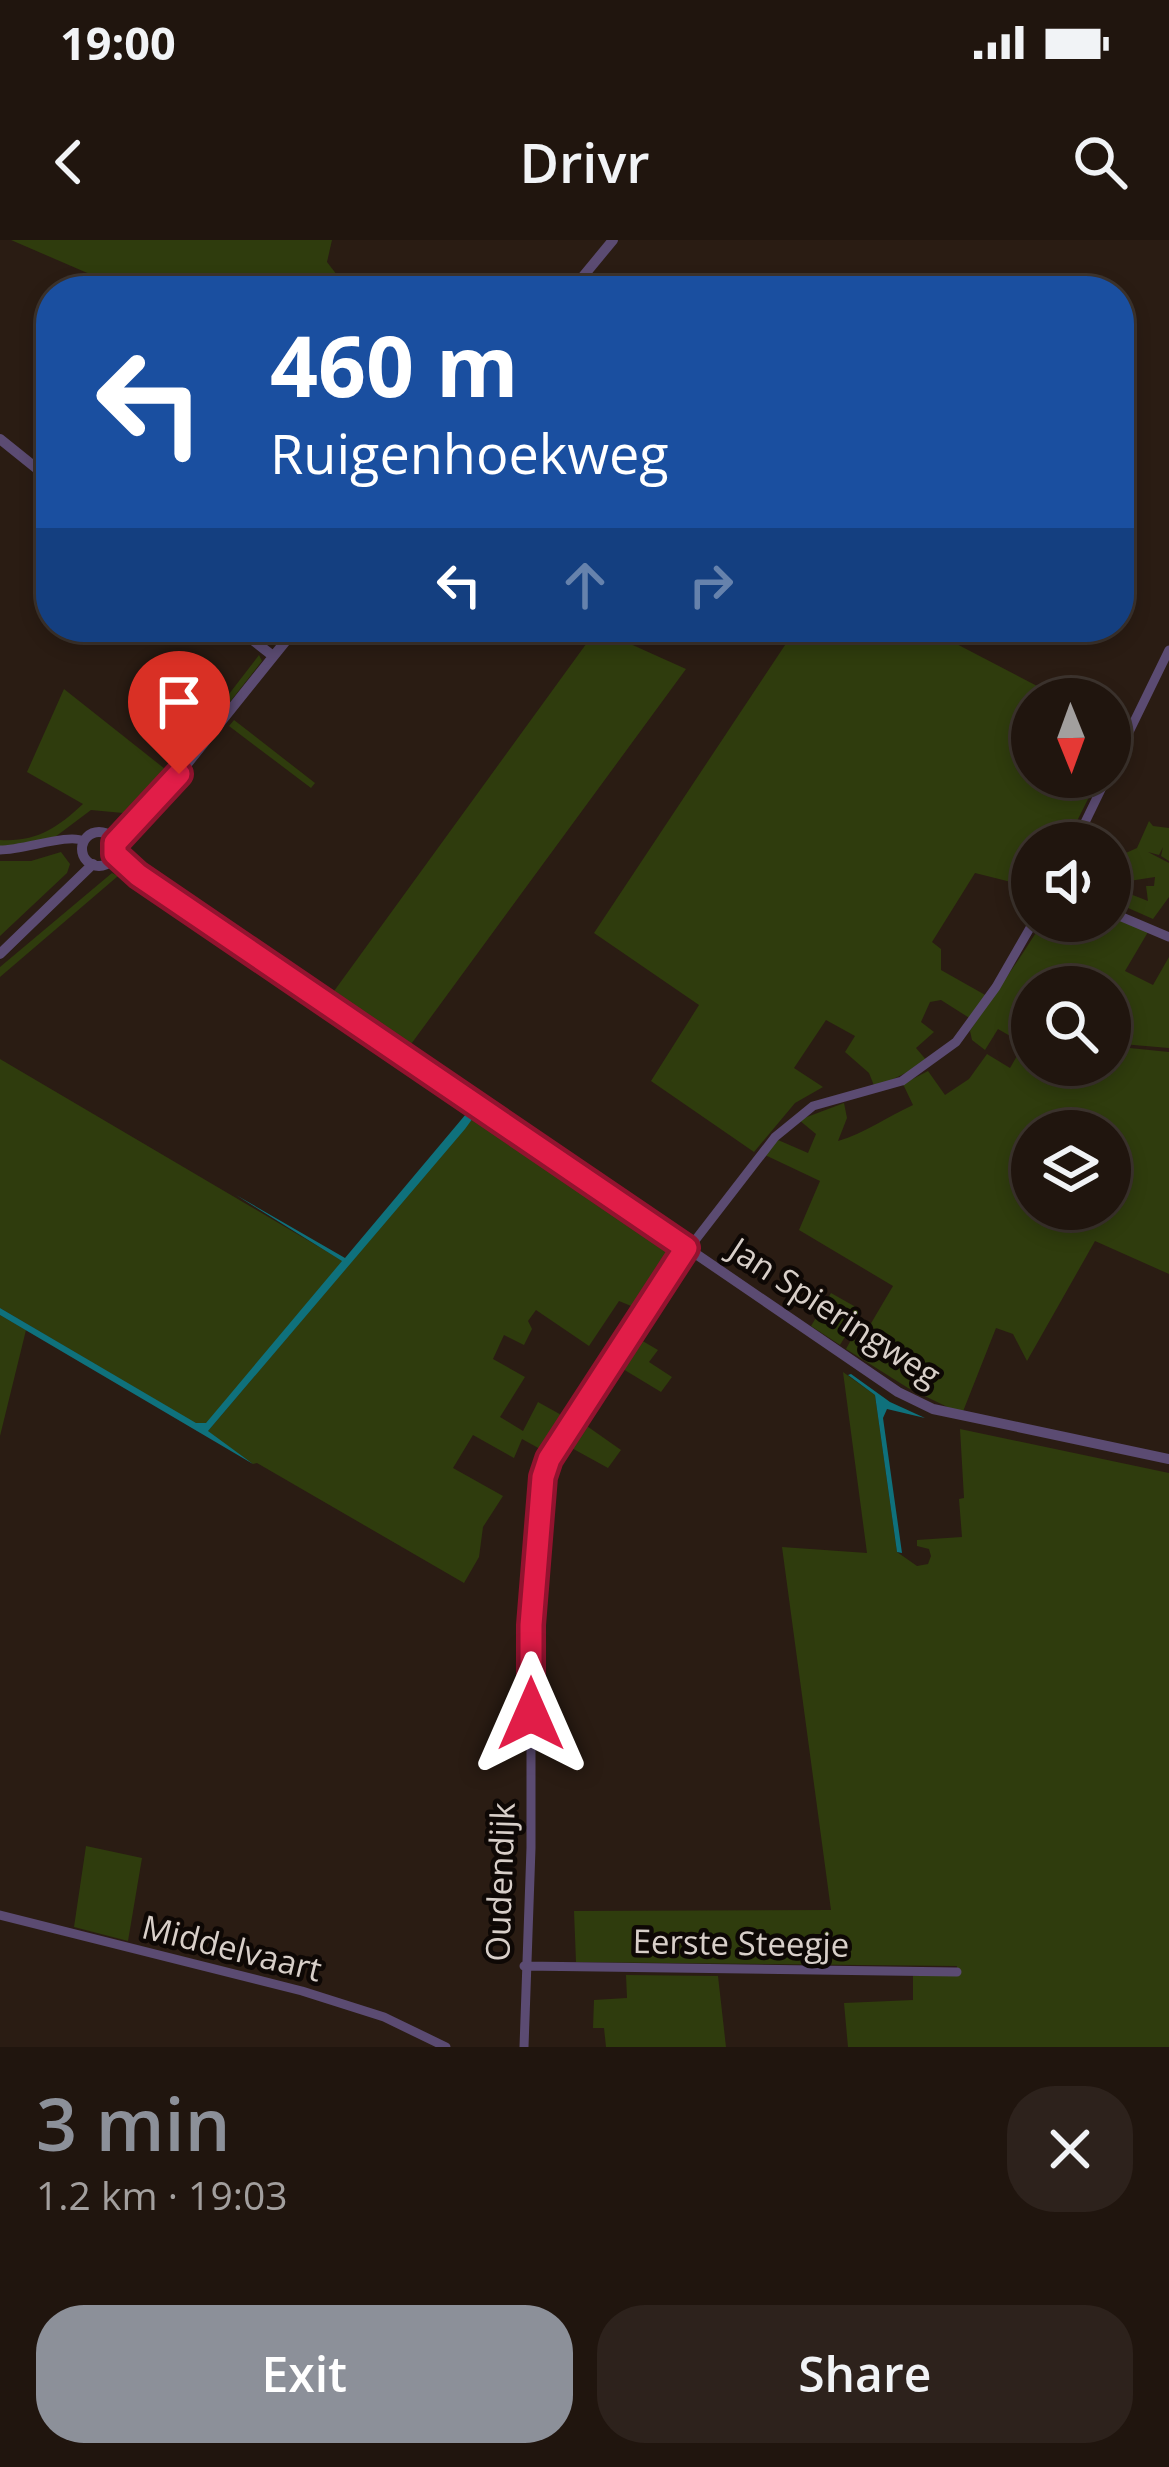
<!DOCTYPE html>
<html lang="en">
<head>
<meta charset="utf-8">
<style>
  :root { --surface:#20150e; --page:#2d221c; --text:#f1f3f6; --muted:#a29f9e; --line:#3d342e; --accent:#8c9099 }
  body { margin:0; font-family:"Open Sans",sans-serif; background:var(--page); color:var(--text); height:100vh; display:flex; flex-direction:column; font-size:45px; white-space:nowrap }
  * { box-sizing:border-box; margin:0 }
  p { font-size:39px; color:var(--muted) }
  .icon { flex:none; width:66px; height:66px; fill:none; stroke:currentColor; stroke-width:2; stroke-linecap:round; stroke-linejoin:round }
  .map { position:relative; height:1807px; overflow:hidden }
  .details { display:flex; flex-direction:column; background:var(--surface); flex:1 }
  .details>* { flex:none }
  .top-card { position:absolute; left:36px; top:36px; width:1098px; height:366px; border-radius:48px; box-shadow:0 6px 18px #0003,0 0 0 3px var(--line); background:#1a4fa0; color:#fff; overflow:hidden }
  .needle { width:78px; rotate:179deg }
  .buttons { position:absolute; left:1011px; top:438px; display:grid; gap:24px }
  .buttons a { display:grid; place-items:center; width:120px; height:120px; border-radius:50%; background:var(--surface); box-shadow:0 6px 18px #0003,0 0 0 3px var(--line); font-size:60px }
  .pin { position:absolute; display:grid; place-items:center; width:102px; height:102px; color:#fff; margin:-123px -51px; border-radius:50% 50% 50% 0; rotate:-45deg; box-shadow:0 0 12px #0007 }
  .pin .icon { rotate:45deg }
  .me { position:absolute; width:132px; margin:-66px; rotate:0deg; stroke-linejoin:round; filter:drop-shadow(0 0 9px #0008) }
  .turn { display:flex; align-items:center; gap:42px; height:252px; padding:0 36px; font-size:54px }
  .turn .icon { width:156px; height:156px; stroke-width:2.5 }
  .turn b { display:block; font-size:84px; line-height:102px }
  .lanes { display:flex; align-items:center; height:114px; padding:0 36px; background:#0003; justify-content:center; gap:60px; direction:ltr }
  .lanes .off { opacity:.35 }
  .round { display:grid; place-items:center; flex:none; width:126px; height:126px; border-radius:48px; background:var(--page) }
  .summary { display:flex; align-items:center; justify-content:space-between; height:204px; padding:0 36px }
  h1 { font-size:72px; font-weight:600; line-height:90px; color:var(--accent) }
  .cta { display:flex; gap:24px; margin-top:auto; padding:24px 36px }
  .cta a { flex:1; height:138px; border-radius:48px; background:var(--accent); color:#fff; font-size:48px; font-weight:600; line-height:138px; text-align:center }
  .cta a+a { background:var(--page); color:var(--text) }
  .status { display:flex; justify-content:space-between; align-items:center; height:84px; padding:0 60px; background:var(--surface); direction:ltr }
  .status svg { height:33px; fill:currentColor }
  header { display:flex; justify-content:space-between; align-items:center; height:156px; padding:0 36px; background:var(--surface); font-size:54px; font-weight:600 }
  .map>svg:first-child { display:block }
</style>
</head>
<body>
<div class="status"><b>19:00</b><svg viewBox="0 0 49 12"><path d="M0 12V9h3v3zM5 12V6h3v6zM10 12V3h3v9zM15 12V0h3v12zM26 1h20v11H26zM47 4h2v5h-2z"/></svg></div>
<header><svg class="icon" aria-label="back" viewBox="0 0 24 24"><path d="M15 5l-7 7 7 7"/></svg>Drivr<svg class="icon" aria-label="search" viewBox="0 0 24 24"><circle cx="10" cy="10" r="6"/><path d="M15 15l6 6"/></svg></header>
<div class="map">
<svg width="1169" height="1807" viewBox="0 0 1169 1807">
  <rect width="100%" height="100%" fill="#2a1c13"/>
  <!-- green -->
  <path fill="#2f3c0d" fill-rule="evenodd" d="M11 0H332L327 22 337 35 297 44 298 51H129Z
    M797 387H924L1062 459H1032V537H1099L1066 603H1032V629L1021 624 1011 642 975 633 932 702 941 709V730L987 756 971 779 941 760 930 762 921 782 934 792 916 808 928 822 875 848 869 833 845 812 855 796 826 780 794 828 823 847 795 863 754 912 651 841 699 765 594 693Z
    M597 389 686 429 406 811 329 758Z
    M259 415 262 421 196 505 209 480Z
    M64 449 165 529 123 573 91 570 51 600 0 608V600C37 602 57 588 83 564L27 532Z
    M234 480 315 543 311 548 229 486Z
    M1149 581 1153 586 1169 588V621L1161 616 1163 607 1159 615 1148 612 1169 623V657L1153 679 1110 660V652L1120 650 1148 661 1146 646H1154L1155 637 1116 643 1110 639V620L1137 608Z
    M61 612 70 624 67 633 0 696V621H31Z
    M112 633 118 636 0 737V727Z
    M1110 675 1148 692 1125 731 1153 745 1169 717V808L1110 803V747H1032V825H1110V806L1169 812V1034L1095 1001 1027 1121 1013 1094 996 1088 962 1174 908 1148 846 1109 852 1098 860 1102 893 1046 799 990 820 941 765 915 778 900 808 913 816 894 799 880 844 863 847 878 838 901C865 893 887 877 913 865L903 844 928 831 945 855 969 839 987 814 1010 828 1024 804 998 789 985 810 972 800 970 791C995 752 1020 720 1043 681H1110ZM1032 891H1110V969H1032Z
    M0 819 343 1021 207 1183 196 1184 0 1068Z
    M473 878 673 1015 636 1068 619 1061 589 1106 536 1070 528 1081 532 1089 524 1105 504 1095 493 1119 525 1137 500 1177 523 1191 538 1162 574 1182 551 1215 522 1199 514 1218 473 1195 453 1228 503 1256 483 1287 479 1317 464 1343 257 1223 253 1224 207 1192Z
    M831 1053 861 1070 840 1105 811 1086Z
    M0 1075 26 1090 0 1196Z
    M634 1096 658 1110 649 1122 672 1137 661 1152 618 1126Z
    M843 1132 875 1155 897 1312 917 1326 928 1324 931 1316 929 1309 917 1306V1300L962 1297 959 1259 964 1258 960 1189 1169 1233V1807H848L844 1763 913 1760V1736H957V1726L576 1722 574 1671 831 1670 782 1307 867 1313Z
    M584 1184 621 1210 608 1228 568 1206Z
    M86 1606 142 1618 128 1701 74 1687Z
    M626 1735 718 1736 726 1807H606L604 1788H593L594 1760 627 1758Z"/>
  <!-- water -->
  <path fill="#0f717c" d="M466 874 473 878 465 889 208 1191 253 1224 0 1075V1068L196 1183H206L342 1021 236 955 345 1018Z
    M851 1134 890 1162 925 1178 887 1169 883 1178 902 1313 897 1312 875 1155 848 1135Z"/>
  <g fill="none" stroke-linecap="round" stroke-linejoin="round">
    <!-- minor -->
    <path stroke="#5b4b72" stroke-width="9" d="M1110 531 1169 410
      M1075 603 1107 537
      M0 610C25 610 68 593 84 601
      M1110 672 1169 697
      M0 1675 302 1751 384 1777 446 1807
      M524 1726 957 1732
      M524 1807 531 1608V1385L542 1249 549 1219 589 1162 649 1060 775 897 813 866 902 841 956 802 996 747 1034 681"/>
    <!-- tertiary -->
    <path stroke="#5b4b72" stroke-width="10" d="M571 51 613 0
      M0 199 51 240
      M236 387 273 416
      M82 609a17 17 0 1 1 34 0a17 17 0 1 1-34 0Z
      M115 603 179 534 297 387
      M110 621 138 635 267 721 898 1152 933 1169 1169 1219
      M0 714 93 624"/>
  </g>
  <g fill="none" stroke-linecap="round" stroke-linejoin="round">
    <!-- route casing -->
    <g stroke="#92132f" stroke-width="30">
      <path id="route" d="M179 534 115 603V614L138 635 686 1008 549 1219 543 1237 531 1385V1474"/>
    </g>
    <!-- route -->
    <use href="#route" stroke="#e11d48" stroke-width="21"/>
  </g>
  <g text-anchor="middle" stroke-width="9" stroke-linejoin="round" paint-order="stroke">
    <!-- street labels -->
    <g font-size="33" fill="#d8cfc9" stroke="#0e0805">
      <text transform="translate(835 1072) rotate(33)" y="12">Jan Spieringweg</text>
      <text transform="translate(500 1642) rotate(-88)" y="12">Oudendijk</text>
      <text transform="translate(741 1703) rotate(1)" y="12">Eerste Steegje</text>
      <text transform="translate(232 1708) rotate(14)" y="12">Middelvaart</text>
    </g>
  </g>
</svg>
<div class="buttons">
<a><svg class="needle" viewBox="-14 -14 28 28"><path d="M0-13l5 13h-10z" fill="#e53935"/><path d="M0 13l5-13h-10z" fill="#a29f9e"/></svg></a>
<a><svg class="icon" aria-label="sound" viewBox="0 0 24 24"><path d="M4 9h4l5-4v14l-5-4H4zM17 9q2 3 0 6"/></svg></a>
<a><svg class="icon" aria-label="search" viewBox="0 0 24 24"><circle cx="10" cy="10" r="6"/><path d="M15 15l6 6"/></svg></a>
<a><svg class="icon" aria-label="layers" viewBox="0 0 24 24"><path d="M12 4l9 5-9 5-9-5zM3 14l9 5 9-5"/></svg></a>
</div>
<div class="pin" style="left:179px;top:534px;background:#d93025"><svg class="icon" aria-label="arrive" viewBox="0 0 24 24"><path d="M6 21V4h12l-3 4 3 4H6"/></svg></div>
<svg class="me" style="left:531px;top:1474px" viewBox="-20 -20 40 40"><path d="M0-17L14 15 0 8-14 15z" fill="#e11d48" stroke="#fff" stroke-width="4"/></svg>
<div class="top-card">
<div class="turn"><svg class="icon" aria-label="left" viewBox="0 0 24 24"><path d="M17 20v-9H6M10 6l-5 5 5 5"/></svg><div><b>460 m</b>Ruigenhoekweg</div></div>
<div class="lanes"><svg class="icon" aria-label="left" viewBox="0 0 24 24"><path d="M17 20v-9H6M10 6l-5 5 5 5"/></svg><svg class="icon off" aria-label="ahead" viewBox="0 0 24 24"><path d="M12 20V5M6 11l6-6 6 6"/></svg><svg class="icon off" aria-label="right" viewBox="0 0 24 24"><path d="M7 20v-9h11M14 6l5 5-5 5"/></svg></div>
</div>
</div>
<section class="details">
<div class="summary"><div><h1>3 min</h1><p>1.2 km · 19:03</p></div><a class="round"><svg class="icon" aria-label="close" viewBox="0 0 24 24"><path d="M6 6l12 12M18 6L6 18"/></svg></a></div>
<div class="cta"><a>Exit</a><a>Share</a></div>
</section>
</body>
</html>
